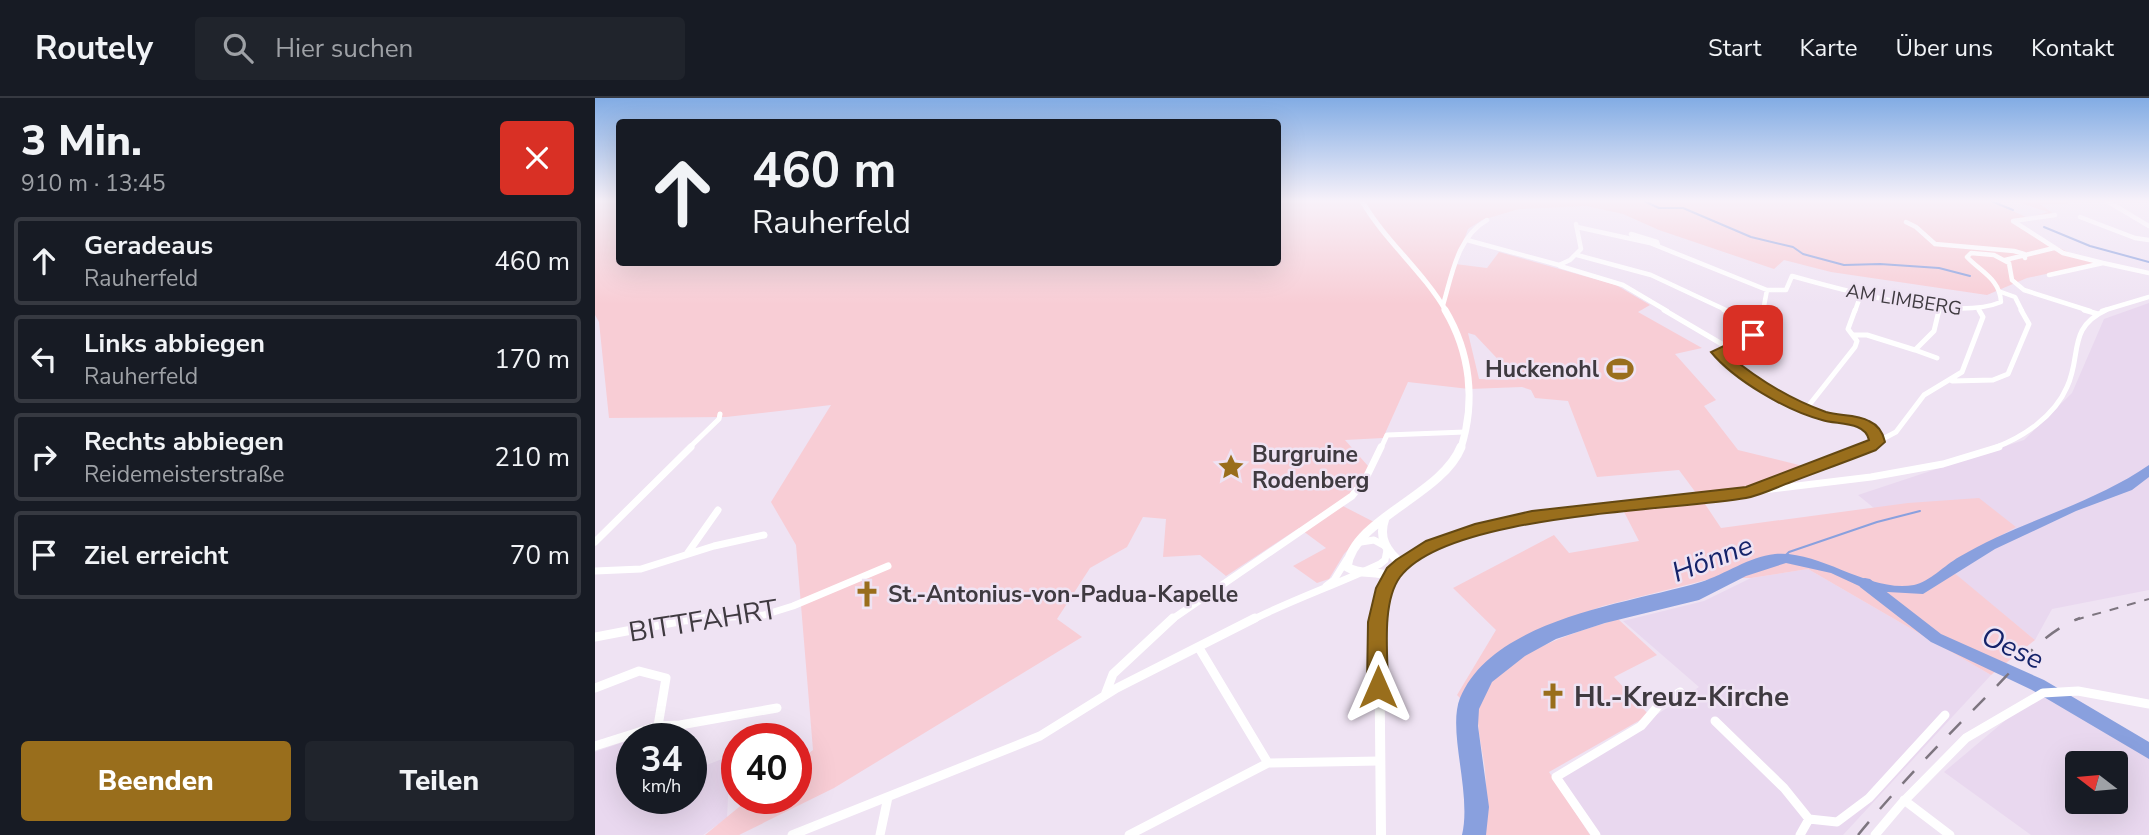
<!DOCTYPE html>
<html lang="de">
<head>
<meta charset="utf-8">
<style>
  :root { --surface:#171b24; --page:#20242c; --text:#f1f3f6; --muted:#9ea1a6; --line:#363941; --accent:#996e1c }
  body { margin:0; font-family:"Nunito Sans",sans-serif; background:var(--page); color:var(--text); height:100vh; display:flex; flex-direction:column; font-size:26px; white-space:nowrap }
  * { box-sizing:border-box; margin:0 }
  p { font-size:23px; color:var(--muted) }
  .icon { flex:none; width:38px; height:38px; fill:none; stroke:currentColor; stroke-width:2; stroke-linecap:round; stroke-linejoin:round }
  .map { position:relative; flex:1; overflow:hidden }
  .details { display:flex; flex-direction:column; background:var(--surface); width:595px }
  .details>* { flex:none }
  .top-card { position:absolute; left:21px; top:21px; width:665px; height:147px; border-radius:7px; box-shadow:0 7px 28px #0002; background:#171b24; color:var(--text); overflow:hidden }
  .needle { width:46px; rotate:286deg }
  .controls { position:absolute; left:1470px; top:653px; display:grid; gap:14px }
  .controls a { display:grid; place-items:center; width:63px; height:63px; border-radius:7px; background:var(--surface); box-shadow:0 7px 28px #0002; font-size:35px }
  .speed { position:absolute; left:21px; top:625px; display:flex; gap:14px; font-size:35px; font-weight:700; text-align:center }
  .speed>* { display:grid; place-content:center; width:91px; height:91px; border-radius:50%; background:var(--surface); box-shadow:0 7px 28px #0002; line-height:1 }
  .speed small { font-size:18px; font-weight:400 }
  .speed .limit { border:10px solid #d22; background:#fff; color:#111 }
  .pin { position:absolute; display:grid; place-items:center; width:60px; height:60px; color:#fff; margin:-30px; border-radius:14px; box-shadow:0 4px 10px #0006 }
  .me { position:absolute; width:77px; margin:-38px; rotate:0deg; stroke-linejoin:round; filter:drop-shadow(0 0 5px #0008) }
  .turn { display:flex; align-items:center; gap:24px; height:147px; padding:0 21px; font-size:32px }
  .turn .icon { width:91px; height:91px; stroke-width:2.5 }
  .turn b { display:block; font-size:49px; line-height:60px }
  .round { display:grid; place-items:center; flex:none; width:74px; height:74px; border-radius:7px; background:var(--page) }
  .head { display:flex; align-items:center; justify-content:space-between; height:119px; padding:0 21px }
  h1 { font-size:42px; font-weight:800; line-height:52px }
  .cta { display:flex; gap:14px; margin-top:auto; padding:14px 21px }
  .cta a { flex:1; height:80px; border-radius:7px; background:var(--accent); color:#fff; font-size:28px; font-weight:800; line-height:80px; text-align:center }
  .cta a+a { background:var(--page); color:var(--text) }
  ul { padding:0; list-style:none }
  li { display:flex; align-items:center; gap:21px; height:88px; margin:0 14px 10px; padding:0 7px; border:4px solid var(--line); border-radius:7px }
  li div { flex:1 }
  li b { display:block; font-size:26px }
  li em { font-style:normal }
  header { display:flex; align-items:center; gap:42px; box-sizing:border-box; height:98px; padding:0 35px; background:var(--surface); border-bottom:2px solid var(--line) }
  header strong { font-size:33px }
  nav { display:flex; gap:38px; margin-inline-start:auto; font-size:24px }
  .search { width:490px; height:63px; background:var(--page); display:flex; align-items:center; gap:18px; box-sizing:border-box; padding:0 24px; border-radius:7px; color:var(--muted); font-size:26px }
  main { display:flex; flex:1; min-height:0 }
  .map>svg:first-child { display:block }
</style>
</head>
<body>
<header>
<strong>Routely</strong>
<div class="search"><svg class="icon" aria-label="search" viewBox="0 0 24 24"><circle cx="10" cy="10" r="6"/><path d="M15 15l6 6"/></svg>Hier suchen</div>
<nav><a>Start</a><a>Karte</a><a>Über uns</a><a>Kontakt</a></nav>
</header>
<main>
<section class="details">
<div class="head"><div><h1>3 Min.</h1><p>910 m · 13:45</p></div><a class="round" style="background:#d93025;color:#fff"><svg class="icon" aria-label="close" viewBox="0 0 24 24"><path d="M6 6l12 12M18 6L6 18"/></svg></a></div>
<ul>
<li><svg class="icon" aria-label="ahead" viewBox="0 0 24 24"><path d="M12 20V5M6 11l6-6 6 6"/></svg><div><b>Geradeaus</b><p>Rauherfeld</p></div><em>460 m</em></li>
<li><svg class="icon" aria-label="left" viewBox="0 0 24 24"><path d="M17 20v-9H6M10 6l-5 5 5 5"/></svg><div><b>Links abbiegen</b><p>Rauherfeld</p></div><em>170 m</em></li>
<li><svg class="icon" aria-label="right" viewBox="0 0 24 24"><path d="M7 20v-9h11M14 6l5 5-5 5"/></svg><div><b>Rechts abbiegen</b><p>Reidemeisterstraße</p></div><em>210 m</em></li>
<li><svg class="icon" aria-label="arrive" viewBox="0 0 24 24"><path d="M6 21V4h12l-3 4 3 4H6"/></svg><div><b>Ziel erreicht</b></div><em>70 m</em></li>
</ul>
<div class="cta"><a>Beenden</a><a>Teilen</a></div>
</section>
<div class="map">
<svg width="1554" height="737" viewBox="0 0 1554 737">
  <rect width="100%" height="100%" fill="#efe3f3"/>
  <!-- built -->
  <path fill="#e9d8ef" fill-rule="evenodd" d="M1554 205V492L1457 511 1440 542 1263 397 1429 342 1477 295 1509 221Z
    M1213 471 1396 577 1248 737H1003L965 680 1104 589 1028 523 1109 503 1156 480Z
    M1443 595 1543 651 1554 660V737H1436L1349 674ZM1482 665H1521V704H1482Z
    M37 641V700H96V673L135 658 132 720 108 737H0V654Z"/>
  <!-- green -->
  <path fill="#f8cdd5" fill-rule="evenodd" d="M0 103H24V164H682L683 103H1396L1433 120 1453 114 1420 103H1469L1474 106H1445L1460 117 1418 122C1444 140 1472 156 1502 165L1432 180 1392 197 1236 174 1189 162 1179 171 1064 132 1028 116 992 108 924 111 887 122 873 131 860 166 892 170 904 154 1021 187 1055 207 1043 214 1107 250 1080 256 1121 302 1109 308 1143 352 1208 368 1149 391 1106 400 1126 430 1313 405 1384 400 1421 429 1351 468 1440 542 1396 577 1213 471 1156 480H1119L1008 508 944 532 898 558 882 573 865 600 862 597 901 532 858 490 959 437 974 455 1044 443 1026 408 1104 399 1084 372 1002 379 973 303 940 300 936 292 927 289 874 291 813 284 788 340 750 342 773 368 762 389 744 406 779 424 749 456 734 481 722 485 698 468 731 450 704 430 631 478 605 457 568 459 571 421 548 419 532 449 495 470 462 521 487 539 239 690 144 737H110L155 700H201V665L218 652 201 447 176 404 236 307 131 319 14 320 4 224 0 217ZM873 235 880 237 914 273 913 282 884 281Z
    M1023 521 1062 557 1019 579 1054 617 954 674 995 737H891C891 716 892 694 890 673 888 653 882 634 883 615 888 559 980 535 1023 521Z"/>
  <!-- water -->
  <path fill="#89a0de" d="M1554 367V379L1537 392 1481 413 1400 451 1328 496 1275 493 1236 475 1191 465 1151 478 1104 502 1010 525 961 541 930 558 897 584 884 611 883 628 894 709 891 737H867C877 695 852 633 865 600 898 520 1033 506 1106 484 1131 476 1153 459 1180 456 1226 452 1273 495 1319 487 1334 484 1350 467 1364 459 1425 423 1496 407 1554 367Z"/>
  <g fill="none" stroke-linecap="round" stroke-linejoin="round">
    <!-- stream -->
    <path stroke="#89a0de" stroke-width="2" d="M1049 103 1064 110H1088L1156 139 1198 149 1208 156 1249 167 1285 166 1344 170 1375 178
      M1396 103 1418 112
      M1449 129 1495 148 1554 164
      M1190 458 1194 454 1282 424 1325 413"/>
    <!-- river -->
    <path fill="#89a0de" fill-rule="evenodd" d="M1270 480 1275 481 1346 536 1449 582 1554 644V661L1437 592 1336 544 1265 489 1263 485 1265 481Z"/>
    <!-- minor-far3 -->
    <path stroke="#fff" stroke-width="4.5" d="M1512 103 1554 128
      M1460 117 1418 123 1468 155 1508 165
      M1485 119 1540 140 1554 142
      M1311 124 1321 129 1340 146 1419 153 1429 156 1430 160
      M982 129 1055 145 1172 192H1191L1197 178C1247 192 1359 224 1406 204 1405 181 1386 174 1372 159L1376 155 1399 157 1414 165 1417 182 1429 192 1495 213
      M1036 136 1062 144 1063 147
      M872 142 964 167 975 162 986 151 981 126
      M982 157 1056 177 1133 213
      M1410 162 1459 150
      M965 168 1028 187 1072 213
      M1454 177 1508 165 1554 175
      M1406 194 1420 199 1427 213
      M848 207C857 177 862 139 892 122
      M1168 213 1172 192
      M1260 213 1266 196
      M1344 213V207
      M1507 213 1554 199"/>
    <!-- minor-far2 -->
    <path stroke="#fff" stroke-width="5" d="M1069 212 1132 249
      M1129 212 1162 227
      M1169 212 1162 223 1165 233 1122 255C1154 280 1187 303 1225 317 1248 324 1269 318 1283 341L1272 350
      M1489 212 1503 216
      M1259 237H1272L1320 252 1339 233 1344 212
      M1320 252 1342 260
      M1357 283 1398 282 1413 276 1434 226 1426 212
      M1211 311 1260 249 1262 243 1253 231 1260 212
      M1282 344 1301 334 1329 297 1367 274 1388 219 1384 212
      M94 350 124 321 125 316
      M786 350 792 337 870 334
      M1399 350C1428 339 1459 319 1472 289 1487 257 1472 230 1511 212"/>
    <!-- minor-far1 -->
    <path stroke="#fff" stroke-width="7" d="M1165 390 1275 349
      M0 444 96 349
      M766 444 779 442 790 448
      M92 456 123 412
      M807 466 854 440 906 424 1276 379 1348 366 1404 349
      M0 473 46 471 119 448 169 437
      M731 488 739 482 752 461
      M88 522 169 517 198 508 293 468
      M576 522 757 398 771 380 786 349
      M657 522C699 501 743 486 785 466L790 462 792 452"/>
    <!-- minor -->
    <path stroke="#fff" stroke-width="9" d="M0 539 89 522 114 520
      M604 550 673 665
      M0 590 44 573 71 580 63 628
      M510 597 518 576 578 520
      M1120 623 1189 690 1214 721 1242 724 1274 700 1350 617
      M0 648 63 628 85 627 182 610
      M1309 702 1355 737
      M197 737 445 638 522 590 660 520
      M285 737 293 699
      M534 737 673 665 784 663
      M1001 737 961 679 1046 628 1064 607 1085 594
      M1205 737 1214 721
      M1280 737 1307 705 1371 640 1448 595 1483 593 1554 606"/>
    <!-- tertiary-far3 -->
    <path stroke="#fff" stroke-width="5" d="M767 103C790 143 828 173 851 213"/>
    <!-- tertiary-far2 -->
    <path stroke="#fff" stroke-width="7" d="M850 212C875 254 881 303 866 350"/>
    <!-- tertiary-far1 -->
    <path stroke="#fff" stroke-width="9" d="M796 479C781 471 766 478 752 469 758 421 847 397 866 349
      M783 522 790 490 807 466C791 453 783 440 790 420"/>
    <!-- tertiary -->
    <path stroke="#fff" stroke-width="10" d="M784 520 786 737"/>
    <!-- rail-far1 -->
    <path stroke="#7d757f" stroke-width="2" stroke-dasharray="9 9" stroke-linecap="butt" d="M1480 522 1554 501"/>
    <!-- rail -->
    <path stroke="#7d757f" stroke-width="2.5" stroke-dasharray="17 17" stroke-linecap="butt" d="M1263 737C1304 687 1349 641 1395 595 1422 568 1448 534 1485 520"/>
  </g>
  <!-- sky -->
  <linearGradient id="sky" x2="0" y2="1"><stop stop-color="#82ace4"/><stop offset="0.5" stop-color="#f8f2fa"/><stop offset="1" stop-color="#f8f2fa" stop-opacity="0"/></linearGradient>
  <rect width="1554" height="206" fill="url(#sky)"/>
  <!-- route -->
  <path fill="#996e1c" stroke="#634812" stroke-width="2" d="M1158 234 1163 235V240L1131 255C1161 280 1194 301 1231 314 1244 318 1262 316 1274 323 1283 327 1288 334 1290 344L1281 352C1253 363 1225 373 1196 384 1182 389 1167 397 1151 400 1074 413 852 416 805 479 786 505 793 558 793 589L790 595 783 597 775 595 772 589 773 524 781 490 792 470 801 462 831 443 880 426 937 413 1151 389 1274 342C1270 323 1242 327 1227 322 1192 313 1139 282 1116 254Z"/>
  <!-- icons -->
  <defs>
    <g id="stadium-bare" transform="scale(2.1)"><path d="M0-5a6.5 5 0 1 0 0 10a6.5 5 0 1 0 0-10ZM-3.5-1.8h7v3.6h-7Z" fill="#996e1c" stroke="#efe3f3" stroke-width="2.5" paint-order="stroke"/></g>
    <g id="sight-bare" transform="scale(2.1)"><path d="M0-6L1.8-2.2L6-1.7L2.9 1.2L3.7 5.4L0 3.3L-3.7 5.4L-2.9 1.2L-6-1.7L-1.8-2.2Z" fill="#996e1c" stroke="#efe3f3" stroke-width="2.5" paint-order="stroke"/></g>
    <g id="church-bare" transform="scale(2.1)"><path d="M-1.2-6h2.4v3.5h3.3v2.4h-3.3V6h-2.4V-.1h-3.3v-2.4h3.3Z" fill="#996e1c" stroke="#efe3f3" stroke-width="2.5" paint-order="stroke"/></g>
  </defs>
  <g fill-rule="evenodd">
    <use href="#stadium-bare" x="1025" y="271"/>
    <use href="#sight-bare" x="636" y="369"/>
    <use href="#church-bare" x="272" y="496"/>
    <use href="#church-bare" x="958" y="598"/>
  </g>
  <g text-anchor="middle" stroke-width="5" stroke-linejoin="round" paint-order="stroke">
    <!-- far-street labels -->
    <g font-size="19" fill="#3f3a40" stroke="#efe3f3">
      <text transform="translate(1309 201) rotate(9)" y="7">AM LIMBERG</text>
    </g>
    <!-- poi labels -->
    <g font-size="23" font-weight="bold" fill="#3f3a40" stroke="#efe3f3" text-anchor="start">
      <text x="1004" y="279" text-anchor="end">Huckenohl</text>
      <text x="657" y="364">Burgruine<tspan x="657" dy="26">Rodenberg</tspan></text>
      <text x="293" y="504">St.-Antonius-von-Padua-Kapelle</text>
    </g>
    <!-- near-water labels -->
    <g font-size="28" font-style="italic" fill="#15236a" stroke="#efe3f3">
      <text transform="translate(1117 460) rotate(-21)" y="10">Hönne</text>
      <text transform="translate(1418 549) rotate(25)" y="10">Oese</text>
    </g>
    <!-- near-street labels -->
    <g font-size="28" fill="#3f3a40" stroke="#efe3f3">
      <text transform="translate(108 522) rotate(-9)" y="10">BITTFAHRT</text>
    </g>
    <!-- near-poi labels -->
    <g font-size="28" font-weight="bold" fill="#3f3a40" stroke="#efe3f3" text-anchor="start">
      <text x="979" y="608">Hl.-Kreuz-Kirche</text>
    </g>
  </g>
</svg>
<div class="controls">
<a><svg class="needle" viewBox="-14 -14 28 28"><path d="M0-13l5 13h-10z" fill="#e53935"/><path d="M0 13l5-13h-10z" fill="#9ea1a6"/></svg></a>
</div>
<div class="speed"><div>34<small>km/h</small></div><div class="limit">40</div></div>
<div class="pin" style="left:1158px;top:237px;background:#d93025"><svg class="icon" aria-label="arrive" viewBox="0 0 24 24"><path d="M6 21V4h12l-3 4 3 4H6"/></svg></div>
<svg class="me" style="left:783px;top:589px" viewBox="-20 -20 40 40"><path d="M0-17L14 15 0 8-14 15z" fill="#996e1c" stroke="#fff" stroke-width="4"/></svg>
<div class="top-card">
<div class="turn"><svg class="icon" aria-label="ahead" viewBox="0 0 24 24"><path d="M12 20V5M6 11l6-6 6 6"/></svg><div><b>460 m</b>Rauherfeld</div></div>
</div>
</div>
</main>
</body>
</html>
